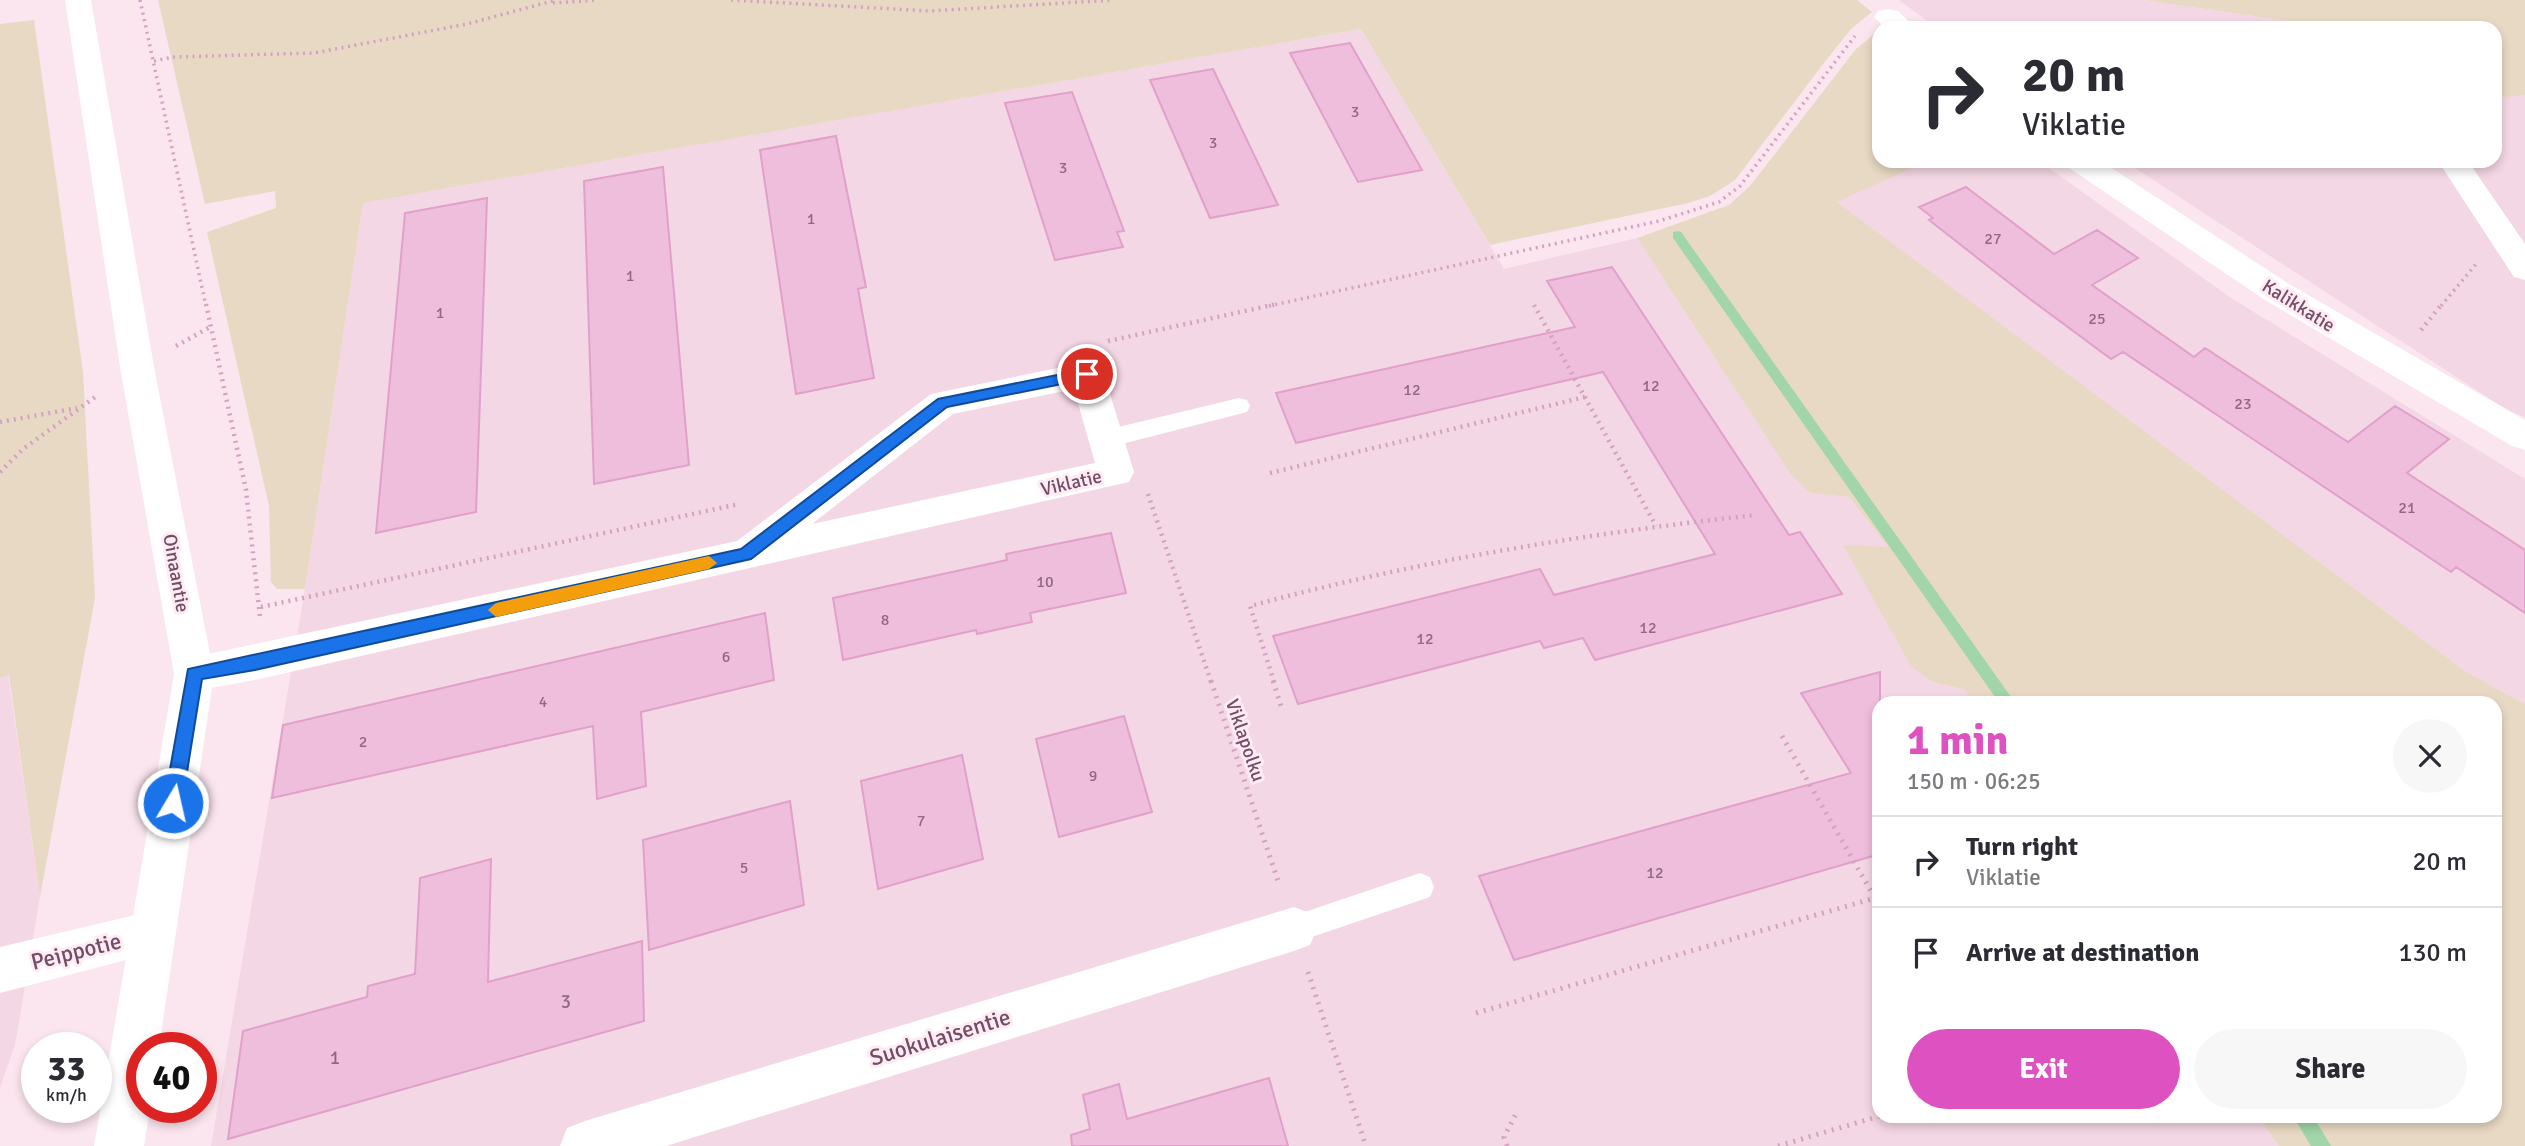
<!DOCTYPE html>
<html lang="en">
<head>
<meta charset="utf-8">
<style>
  :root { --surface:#fff; --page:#f7f7f7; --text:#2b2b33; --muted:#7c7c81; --line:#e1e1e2; --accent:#de51c1 }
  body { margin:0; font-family:Signika,sans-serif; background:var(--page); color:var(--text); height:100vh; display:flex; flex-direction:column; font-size:26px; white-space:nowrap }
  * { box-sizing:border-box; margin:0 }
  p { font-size:23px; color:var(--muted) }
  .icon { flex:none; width:38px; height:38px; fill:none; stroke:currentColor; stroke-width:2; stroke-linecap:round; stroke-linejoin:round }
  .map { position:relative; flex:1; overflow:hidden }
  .drawer { position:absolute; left:1872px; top:696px; width:630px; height:427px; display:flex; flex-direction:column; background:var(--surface); border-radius:21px; box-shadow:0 4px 10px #0003 }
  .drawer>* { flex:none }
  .banner { position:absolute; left:1872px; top:21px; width:630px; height:147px; border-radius:21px; box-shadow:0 4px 10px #0003; background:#fff; color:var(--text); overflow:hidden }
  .speed { position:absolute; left:21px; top:1032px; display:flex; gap:14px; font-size:35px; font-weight:700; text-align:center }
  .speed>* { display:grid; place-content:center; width:91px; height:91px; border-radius:50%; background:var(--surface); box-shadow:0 4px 10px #0003; line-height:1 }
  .speed small { font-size:18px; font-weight:400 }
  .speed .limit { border:10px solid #d22; background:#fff; color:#111 }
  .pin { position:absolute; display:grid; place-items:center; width:60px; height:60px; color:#fff; margin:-30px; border:4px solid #fff; border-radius:50%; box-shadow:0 2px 7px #0007 }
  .me { position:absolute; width:77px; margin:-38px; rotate:9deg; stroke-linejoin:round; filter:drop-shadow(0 0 5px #0008) }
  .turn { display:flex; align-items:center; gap:24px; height:147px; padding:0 35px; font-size:32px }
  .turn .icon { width:91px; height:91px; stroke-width:2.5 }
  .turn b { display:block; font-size:49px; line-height:60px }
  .round { display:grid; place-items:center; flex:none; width:74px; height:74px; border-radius:37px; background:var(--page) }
  .summary { display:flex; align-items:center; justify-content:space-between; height:119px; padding:0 35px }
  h1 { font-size:42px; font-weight:700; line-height:52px; color:var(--accent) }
  .primary-button { display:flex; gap:14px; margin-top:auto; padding:14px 35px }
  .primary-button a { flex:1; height:80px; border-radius:42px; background:var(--accent); color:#fff; font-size:28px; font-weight:700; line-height:80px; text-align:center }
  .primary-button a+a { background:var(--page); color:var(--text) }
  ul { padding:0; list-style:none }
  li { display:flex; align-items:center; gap:21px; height:91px; padding:0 35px; border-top:2px solid var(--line) }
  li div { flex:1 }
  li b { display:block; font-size:26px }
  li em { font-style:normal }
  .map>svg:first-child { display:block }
</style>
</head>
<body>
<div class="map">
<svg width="2525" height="1146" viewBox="0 0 2525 1146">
  <rect width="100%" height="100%" fill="#fbe5ee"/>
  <!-- residential -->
  <path fill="#f4d7e4" d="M1899 0H2144L2335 28H1937Z
    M1361 29 1504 269 1637 238 1791 475 1810 493 1849 497 1889 548 1844 545 1933 682 1965 690 1976 703 1880 704V1116L2258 1117 2279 1146H211L305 589 363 203Z
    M2525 95V417L2507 410 2124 161H2496V98Z
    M1928 161H2039L2231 298 2525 479V704L2468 673 1836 202Z
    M8 674 40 897 15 1045 0 1087V678Z"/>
  <!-- green -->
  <path fill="#e8d9c4" d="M158 0H1857L1872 12 1851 29 1827 59 1735 180 1710 196 1688 203 1490 245 1361 29 363 203 305 589H277L271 582 269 506 207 232 276 208 275 191 205 204Z
    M2144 0H2525V95L2496 98V28H2335Z
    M34 20 83 372 95 598 40 897 9 675 0 678V24Z
    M1879 30 1880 161H1928L1837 202 2468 673 2525 704V1146H2279L2258 1117 2496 1116V704H1976L1965 690 1933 682 1911 666 1843 545 1888 547 1849 497 1810 493 1791 475 1637 238 1729 205 1750 186 1856 49Z"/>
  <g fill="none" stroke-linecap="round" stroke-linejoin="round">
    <!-- stream -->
    <path fill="#a2d5a9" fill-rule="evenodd" d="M1677 231 1681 232 2016 704H2000L1673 238V232Z
      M2293 1116H2313L2331 1146H2311Z"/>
  </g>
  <!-- building -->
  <path fill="#efbedc" stroke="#e1a0c9" stroke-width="2" d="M1350 43 1422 170 1358 182 1290 53Z
    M1213 69 1278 205 1210 218 1150 80Z
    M1072 92 1124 231 1117 232 1123 247 1055 260 1005 103Z
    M836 136 866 287 858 289 874 378 796 394 760 150Z
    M663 167 689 465 594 484 584 181Z
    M1966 187 2054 254 2097 230 2138 258 2092 285 2194 357 2205 348 2348 442 2395 406 2449 439 2407 473 2525 550V613L2456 567 2451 572 2123 352 2111 359 2026 296 1929 220 1933 218 1919 207Z
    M487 198 476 512 376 533 405 213Z
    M1612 267 1789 535 1800 532 1842 594 1595 660 1583 638 1544 648 1540 641 1298 704 1273 636 1540 569 1554 595 1715 554 1603 372 1296 443 1276 393 1575 327 1547 281Z
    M1111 533 1126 593 1030 613 1032 622 977 634 976 630 843 660 833 598 1007 560 1006 554Z
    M765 613 774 680 641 712 646 786 597 799 593 726 272 798 283 725Z
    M1880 672V854L1514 960 1479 876 1851 773 1801 693Z
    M1124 716 1152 812 1059 837 1036 739Z
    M962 755 983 859 878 889 861 781Z
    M790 801 804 905 649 950 643 840Z
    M491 859 488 982 642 941 644 1021 228 1139 243 1031 367 997 368 986 415 974 420 878Z
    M1269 1078 1288 1146H1072L1071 1135 1090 1129 1083 1095 1119 1084 1127 1119Z"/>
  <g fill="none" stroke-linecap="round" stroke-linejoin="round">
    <!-- path-far2 -->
    <path stroke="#d4a2c1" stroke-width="3.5" stroke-dasharray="2 4.5" stroke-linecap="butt" d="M140 0 206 306
      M731 0 930 11 1114 0
      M553 3 598 0
      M154 61 173 57 314 53 467 24 556 0
      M1269 306 1659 221 1719 202 1740 186 1855 36
      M2441 306 2476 264"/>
    <!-- path-far1 -->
    <path stroke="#d4a2c1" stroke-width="4.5" stroke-dasharray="2 5" stroke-linecap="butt" d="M206 304 246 490 260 617
      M1534 305 1656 526
      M2421 330 2442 304
      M1108 341 1277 304
      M176 346 212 326
      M0 422 77 408
      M0 472 23 449 98 395
      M1270 473 1585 397
      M1148 494 1211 682
      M261 607 739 504
      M1274 682 1250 606C1416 561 1584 534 1755 515"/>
    <!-- path -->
    <path stroke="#d4a2c1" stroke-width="5" stroke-dasharray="2 6" stroke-linecap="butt" d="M1211 681 1279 884
      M1273 681 1282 709
      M1782 736 1880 907
      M1308 972 1366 1146
      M1476 1013 1875 898
      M1507 1146 1504 1137 1518 1110
      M1778 1146 1880 1116"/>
    <!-- service -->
    <path fill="#fff" fill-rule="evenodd" d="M1239 398 1247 400 1250 406 1247 412 1106 448 1098 445 1095 439 1098 433 1106 430Z
      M1420 873 1430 877 1434 887 1430 897 1294 943 1284 939 1279 929 1284 919Z"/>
    <!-- minor -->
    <path fill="#fff" fill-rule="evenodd" d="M2438 161H2468L2525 244V280L2514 277Z
      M1087 362 1099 365 1104 374 1134 472 1129 482 255 680 194 691 180 686 174 674 180 662 194 657 737 541 931 394ZM1074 389 1095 463 812 524 953 414Z
      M1294 907 1310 913 1317 929 1310 945 1294 951 666 1146H560L567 1128 585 1121Z
      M152 911 168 917 175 933 168 949 0 993V947Z"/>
    <!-- tertiary -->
    <path fill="#fff" fill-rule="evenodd" d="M65 0H91L154 367 214 674 159 1048H142V1108H150L144 1146H94L174 674 120 367Z
      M1888 9 1898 11 1916 28H1885L1874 17 1878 11Z
      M2065 161H2101L2289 284 2525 420V450L2512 446 2265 300 2069 168Z"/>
  </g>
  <!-- route -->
  <path fill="#1a73e8" stroke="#114b97" stroke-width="2" d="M1087 369 1092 370V378L947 407 751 559 255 670 202 679 182 803 179 809H167L164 803 188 669 741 549 938 399Z"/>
  <!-- slow -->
  <path fill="#f59e0b" d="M709 556 717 563 709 569 496 617 488 610 496 603Z"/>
  <g text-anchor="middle" stroke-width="6" stroke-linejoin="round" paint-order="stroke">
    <!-- number labels -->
    <g font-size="16" fill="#926883">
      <text x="1355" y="117">3</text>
      <text x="1213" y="148">3</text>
      <text x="1063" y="173">3</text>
      <text x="811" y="224">1</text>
      <text x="1993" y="244">27</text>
      <text x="630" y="281">1</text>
      <text x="440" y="318">1</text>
      <text x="2097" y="324">25</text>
      <text x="1651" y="391">12</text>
      <text x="1412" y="395">12</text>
      <text x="2243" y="409">23</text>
      <text x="2407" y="513">21</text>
      <text x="1045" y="587">10</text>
      <text x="885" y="625">8</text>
      <text x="1648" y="633">12</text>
      <text x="1425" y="644">12</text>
      <text x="726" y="662">6</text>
      <text x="543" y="707">4</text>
      <text x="363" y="747">2</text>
      <text x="1093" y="781">9</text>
      <text x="921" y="826">7</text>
      <text x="744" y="873">5</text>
      <text x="1655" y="878">12</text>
    </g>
    <!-- street labels -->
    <g font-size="19" fill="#734c65" stroke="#feebf3">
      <text transform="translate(2299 305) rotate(32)" y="7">Kalikkatie</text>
      <text transform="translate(1071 482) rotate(-13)" y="7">Viklatie</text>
      <text transform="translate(177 573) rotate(80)" y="7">Oinaantie</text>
      <text transform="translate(1246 740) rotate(71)" y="7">Viklapolku</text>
    </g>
    <!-- near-number labels -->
    <g font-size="19" fill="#926883">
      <text x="566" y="1008">3</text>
      <text x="335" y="1064">1</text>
    </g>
    <!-- near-street labels -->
    <g font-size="23" fill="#734c65" stroke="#feebf3">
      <text transform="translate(76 951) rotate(-14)" y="8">Peippotie</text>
      <text transform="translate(940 1037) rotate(-17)" y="8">Suokulaisentie</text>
    </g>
  </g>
</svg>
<div class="speed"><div>33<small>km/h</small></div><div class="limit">40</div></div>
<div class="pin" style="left:1087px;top:374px;background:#d93025"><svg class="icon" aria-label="arrive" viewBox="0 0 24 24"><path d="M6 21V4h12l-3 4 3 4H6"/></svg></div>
<svg class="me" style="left:173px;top:803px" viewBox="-20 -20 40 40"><circle r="17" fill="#1a73e8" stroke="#fff" stroke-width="3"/><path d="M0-11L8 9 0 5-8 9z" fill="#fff"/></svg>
<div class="banner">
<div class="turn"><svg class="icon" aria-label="right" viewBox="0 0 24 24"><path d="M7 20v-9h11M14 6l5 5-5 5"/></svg><div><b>20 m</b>Viklatie</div></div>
</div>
<section class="drawer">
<div class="summary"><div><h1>1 min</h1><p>150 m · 06:25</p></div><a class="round"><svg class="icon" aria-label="close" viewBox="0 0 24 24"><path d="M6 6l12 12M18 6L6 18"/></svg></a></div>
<ul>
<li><svg class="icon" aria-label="right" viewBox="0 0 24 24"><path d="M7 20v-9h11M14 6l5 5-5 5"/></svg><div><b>Turn right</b><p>Viklatie</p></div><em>20 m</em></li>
<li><svg class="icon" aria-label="arrive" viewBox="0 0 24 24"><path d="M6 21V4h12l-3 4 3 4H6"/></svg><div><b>Arrive at destination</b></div><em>130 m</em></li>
</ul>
<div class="primary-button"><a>Exit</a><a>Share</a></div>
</section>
</div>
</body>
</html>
